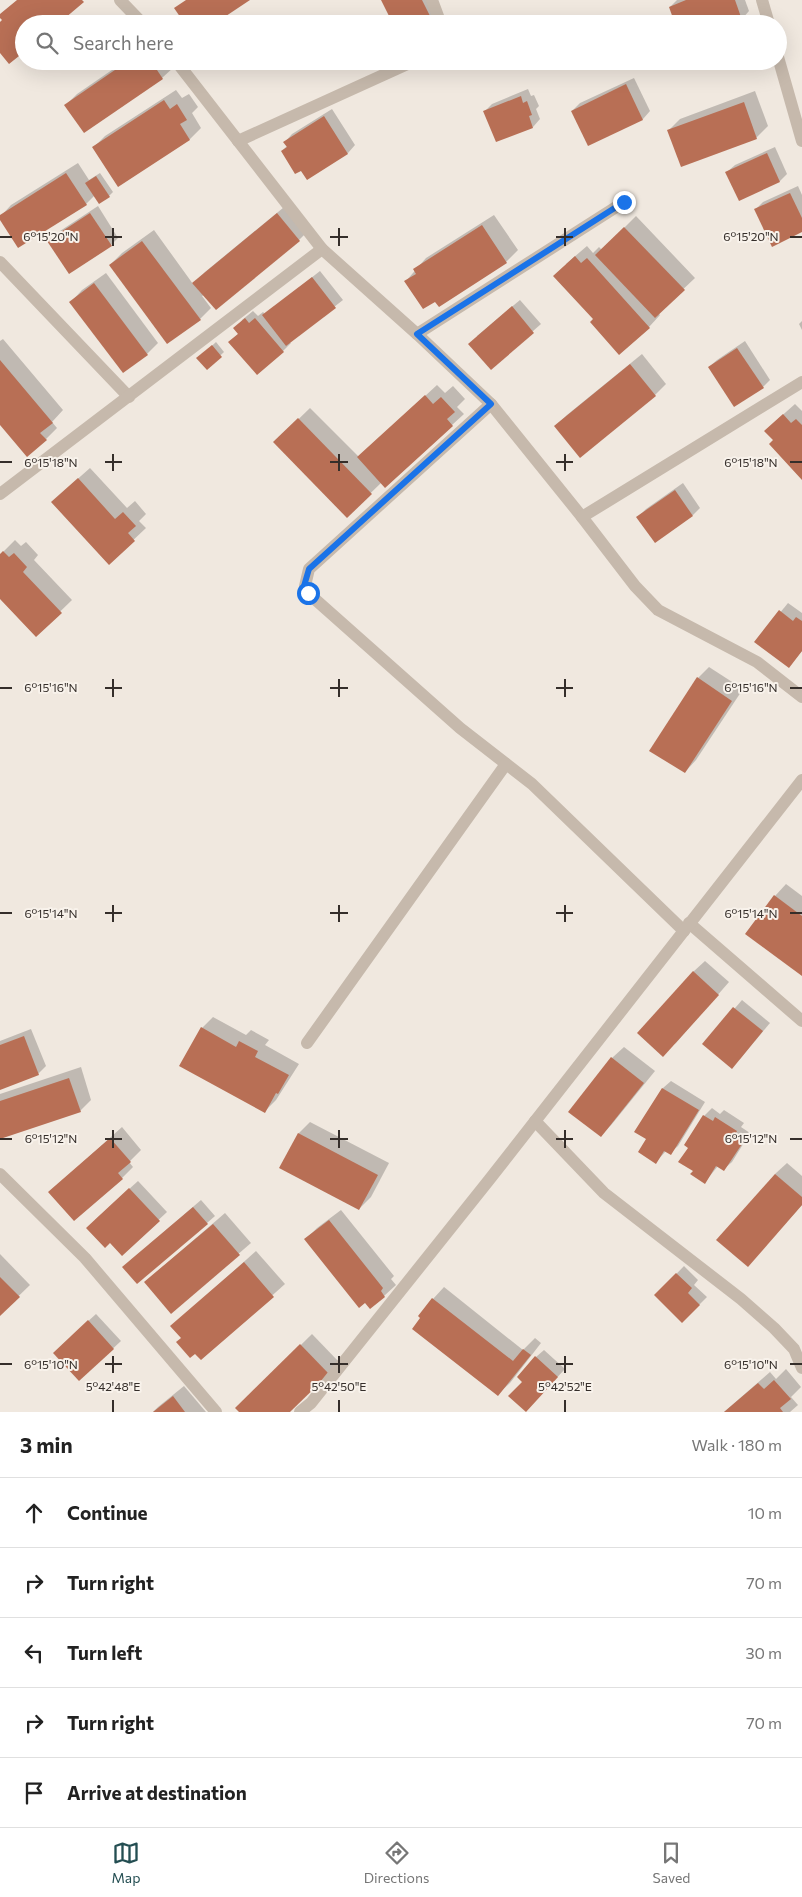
<!DOCTYPE html>
<meta charset="utf-8">
<style>
:root{--surface:#fff;--page:#f6f6f6;--text:#222;--muted:#767676;--line:#e0e0e0;--accent:#244e52}
body{margin:0;font-family:Commissioner,sans-serif;background:var(--page);color:var(--text)}
.stop{position:absolute;width:15px;height:15px;margin:-11px;border:4px solid #1a73e8;border-radius:50%;background:#fff}
.stop.end{background:#1a73e8;border-color:#fff;box-shadow:0 1px 5px #0008}
.list{margin:0;padding:0;list-style:none}
h2{display:flex;justify-content:space-between;align-items:center;height:65px;margin:0;padding:0 20px;font-size:21px}
h2 small{font-size:16px;font-weight:400;color:var(--muted)}
.list li{display:grid;grid-template-columns:32px 1fr auto;gap:15px;align-items:center;box-sizing:border-box;height:70px;padding:0 20px;border-top:1px solid var(--line)}
.list b{display:block;font-size:19px;white-space:nowrap}
.list em{font-size:16px;font-style:normal;color:var(--muted)}
.icon{flex:none;width:28px;height:28px;fill:none;stroke:currentColor;stroke-width:2;stroke-linecap:round;stroke-linejoin:round}
.map{position:relative;flex:none;width:802px;height:1412px;overflow:hidden}
.search{position:absolute;background:var(--surface);box-shadow:0 5px 20px #0002;left:15px;right:15px;top:15px;height:55px;display:flex;align-items:center;gap:12px;box-sizing:border-box;padding:0 18px;border-radius:28px;color:var(--muted);font-size:19px}
.sheet{height:415px;background:var(--surface)}
nav{display:flex;justify-content:space-around;align-items:center;box-sizing:border-box;height:70px;border-top:1px solid var(--line);background:var(--surface);font-size:14px;color:var(--muted)}
nav a{display:grid;justify-items:center;gap:2px}
nav .on{color:var(--accent)}
.map>svg:first-child{display:block}
.shadow{fill:#0003}
.building{fill:#b86f55}
.lines{fill:none;stroke-linecap:round;stroke-linejoin:round}
.street{stroke:#c6b9ac;stroke-width:12}
.route{stroke:#1a73e8;stroke-width:6}
.ticks{fill:none;stroke:#352e2a;stroke-width:2}
.ticks-label{font-size:12px;text-anchor:middle;fill:#352e2a;stroke:#f8f2eb;stroke-width:4;stroke-linejoin:round;paint-order:stroke}
</style>
<div class="map">
<svg width="802" height="1412" viewBox="0 0 802 1412">
<rect width="100%" height="100%" fill="#f0e8df"/>
<g class="shadow">
<path d="M382,0H433L445,24H394Z"/>
<path d="M677,0H745L749,11L742,19L729,24L670,7Z"/>
<path d="M125,61H170L174,67L162,78L66,105L77,94Z"/>
<path d="M634,78L650,111L643,119L588,144L572,111L580,103Z"/>
<path d="M528,89L531,96L534,95L539,106L536,109L540,119L533,127L485,111L492,104Z"/>
<path d="M176,90L182,98L189,94L198,107L192,113L201,128L190,139L119,185L94,147L105,136Z"/>
<path d="M755,91L768,126L756,138L669,130L680,119Z"/>
<path d="M332,109L355,145L348,153L308,178L282,151L287,146L285,142L292,134Z"/>
<path d="M775,147L787,174L780,181L727,172L735,165Z"/>
<path d="M78,163L89,180L100,173L113,192L109,196L95,195L86,204L0,217L11,205Z"/>
<path d="M798,186L802,195V231L755,210L763,202Z"/>
<path d="M289,203L310,229L299,240L202,296L211,308L200,319L110,265L122,253L154,230L193,284L205,272Z"/>
<path d="M98,206L118,238L111,245L49,241L57,233Z"/>
<path d="M494,215L518,250L506,262L439,306L435,300L406,281L426,258Z"/>
<path d="M636,216L695,278L658,313L660,315L649,327L619,353L595,319L566,264L587,246L593,253L599,247L602,250Z"/>
<path d="M320,271L343,300L289,342L291,343L283,351L257,373L229,342L239,333L242,320L253,311L258,316L263,312L265,314Z"/>
<path d="M106,273L158,343L147,354L71,302L82,290Z"/>
<path d="M520,300L541,324L491,368L477,336Z"/>
<path d="M802,321V330L799,324Z"/>
<path d="M3,339L63,410L52,422L57,428L46,439L0,423V341Z"/>
<path d="M745,341L770,380L763,387L709,367L717,360Z"/>
<path d="M216,342L224,352L207,368L202,355Z"/>
<path d="M642,354L666,384L655,395L555,426L567,415Z"/>
<path d="M437,385L445,393L453,386L465,399L457,407L464,414L452,425L382,482L347,516L275,442L310,408L359,457Z"/>
<path d="M795,404L802,411V478L774,440L777,420Z"/>
<path d="M90,468L127,508L135,501L146,514L139,521L146,528L109,563L64,491Z"/>
<path d="M683,483L700,508L693,515L638,517L646,509Z"/>
<path d="M15,540L21,546L26,542L38,555L34,560L72,600L36,635L0,597V555Z"/>
<path d="M788,603L802,613V651L789,666L756,642Z"/>
<path d="M709,667L743,689L696,760L685,772L698,678Z"/>
<path d="M786,884L802,896V975L746,933L775,896Z"/>
<path d="M705,961L729,982L675,1044L693,972Z"/>
<path d="M742,1000L770,1023L739,1060L704,1044Z"/>
<path d="M213,1017L246,1035L251,1030L269,1040L265,1045L299,1064L276,1100L264,1112L202,1028Z"/>
<path d="M31,1029L46,1066L38,1074L0,1089V1041Z"/>
<path d="M624,1047L655,1071L612,1124L601,1136L612,1058Z"/>
<path d="M81,1067L91,1100L80,1111L0,1138V1094Z"/>
<path d="M671,1081L705,1102L678,1146L670,1153L666,1151L656,1162L648,1139L636,1132L663,1088Z"/>
<path d="M712,1108L720,1114L724,1110L744,1123L741,1127L750,1133L732,1162L724,1169L718,1166L705,1182L694,1170L689,1147L685,1145L704,1116Z"/>
<path d="M310,1122L389,1163L371,1197L359,1209L281,1167L299,1133Z"/>
<path d="M122,1127L141,1150L129,1162L133,1167L122,1178L50,1192Z"/>
<path d="M787,1163L802,1176V1205L748,1265L775,1174Z"/>
<path d="M138,1181L167,1212L122,1254L95,1220Z"/>
<path d="M201,1200L215,1216L207,1223L123,1267Z"/>
<path d="M341,1210L394,1276L391,1279L396,1285L384,1296L366,1301L306,1239L317,1228Z"/>
<path d="M225,1213L251,1243L171,1312L145,1282Z"/>
<path d="M256,1251L285,1284L201,1359L172,1326Z"/>
<path d="M0,1254L30,1285L0,1314Z"/>
<path d="M684,1266L698,1280L694,1285L707,1297L682,1322L656,1295Z"/>
<path d="M444,1287L523,1350L535,1338L541,1343L510,1383L498,1394L422,1318L433,1299Z"/>
<path d="M96,1314L121,1341L79,1380L62,1345Z"/>
<path d="M312,1334L339,1362L288,1412H241L237,1408Z"/>
<path d="M544,1350L565,1369L533,1403L536,1357Z"/>
<path d="M786,1369L801,1387L791,1397L798,1405L790,1412H724L770,1372L776,1379Z"/>
<path d="M184,1386L206,1412H153L158,1407Z"/>
</g>
<g class="building">
<path d="M17,0H82L84,2L58,24H24V52L9,64L0,53V22L2,20L0,18V14Z"/>
<path d="M186,0H250L214,24H185L174,8Z"/>
<path d="M381,0H422L434,24H393Z"/>
<path d="M686,0H735L742,20L732,24H675L669,7Z"/>
<path d="M128,61H151L163,79L84,133L64,105Z"/>
<path d="M626,84L643,120L588,146L571,111Z"/>
<path d="M521,96L523,103L527,101L532,115L529,116L533,128L496,142L483,111Z"/>
<path d="M164,100L170,109L177,104L187,120L180,124L190,140L118,187L92,147Z"/>
<path d="M744,102L757,139L681,167L667,130Z"/>
<path d="M324,116L348,154L307,180L301,171L295,174L281,151L287,147L283,142Z"/>
<path d="M767,153L780,182L739,201L725,172Z"/>
<path d="M66,173L87,205L18,248L0,220V215Z"/>
<path d="M96,176L110,197L99,204L85,183Z"/>
<path d="M790,193L802,218V232L772,247L754,209Z"/>
<path d="M90,213L112,246L69,274L47,241Z"/>
<path d="M277,213L300,241L216,310L192,283Z"/>
<path d="M482,225L507,263L439,307L435,302L423,309L404,281L416,274L413,269Z"/>
<path d="M624,227L685,290L655,318L595,255Z"/>
<path d="M142,241L201,320L167,344L109,265Z"/>
<path d="M575,256L581,263L587,258L650,328L619,355L590,322L593,319L553,276Z"/>
<path d="M312,277L336,308L286,346L262,315Z"/>
<path d="M94,283L148,355L123,373L69,302Z"/>
<path d="M512,306L534,333L491,370L468,344Z"/>
<path d="M245,318L249,323L255,318L284,352L257,375L228,342L238,334L233,328Z"/>
<path d="M212,345L222,357L207,370L196,358Z"/>
<path d="M737,348L764,388L734,407L708,367Z"/>
<path d="M0,360L53,423L40,433L47,440L27,457L0,425Z"/>
<path d="M630,364L656,396L580,458L554,426Z"/>
<path d="M425,395L433,404L441,397L455,412L447,419L453,426L385,488L357,457Z"/>
<path d="M783,414L791,423L796,419L802,425V480L769,444L773,440L764,431Z"/>
<path d="M298,418L372,494L347,518L273,442Z"/>
<path d="M78,478L115,519L123,512L136,526L128,533L135,541L109,565L51,502Z"/>
<path d="M675,490L693,516L655,543L636,517Z"/>
<path d="M3,551L9,557L14,553L27,567L23,572L62,613L36,637L0,599V554Z"/>
<path d="M779,610L793,621L796,617L802,621V651L789,668L754,642Z"/>
<path d="M697,677L732,701L685,773L649,751Z"/>
<path d="M774,895L802,916V976L745,934Z"/>
<path d="M693,971L719,995L663,1057L637,1033Z"/>
<path d="M733,1007L763,1031L732,1069L702,1044Z"/>
<path d="M201,1027L236,1047L239,1041L258,1051L255,1057L289,1075L278,1094L276,1093L265,1113L179,1066Z"/>
<path d="M24,1036L39,1075L0,1090V1045Z"/>
<path d="M611,1057L644,1083L601,1137L568,1112Z"/>
<path d="M69,1078L81,1112L0,1139V1101Z"/>
<path d="M662,1088L699,1110L671,1155L664,1151L656,1164L638,1152L646,1139L634,1132Z"/>
<path d="M703,1115L713,1121L715,1117L737,1131L735,1135L744,1141L724,1171L716,1166L705,1184L690,1174L693,1171L678,1162L688,1148L684,1145Z"/>
<path d="M298,1133L378,1175L359,1210L279,1168Z"/>
<path d="M110,1138L131,1162L118,1173L123,1179L74,1221L48,1192Z"/>
<path d="M775,1174L802,1197V1205L748,1267L716,1240Z"/>
<path d="M129,1188L160,1221L122,1256L110,1243L105,1248L86,1228Z"/>
<path d="M193,1207L208,1224L137,1284L122,1267Z"/>
<path d="M329,1220L383,1288L381,1291L385,1297L370,1309L365,1303L359,1308L304,1239Z"/>
<path d="M213,1224L240,1255L171,1314L144,1282Z"/>
<path d="M244,1262L274,1297L201,1360L195,1354L190,1358L176,1342L181,1338L170,1326Z"/>
<path d="M676,1273L692,1288L688,1293L700,1305L682,1323L654,1295Z"/>
<path d="M0,1277L20,1297L0,1316Z"/>
<path d="M432,1298L513,1361L523,1349L531,1355L498,1396L412,1329L420,1318L418,1316Z"/>
<path d="M88,1320L114,1349L79,1381L53,1353Z"/>
<path d="M300,1344L329,1374L290,1412H239L235,1408Z"/>
<path d="M535,1356L558,1377L526,1412L508,1396L522,1382L517,1377Z"/>
<path d="M774,1380L791,1399L780,1408L783,1412H724L758,1383L764,1389Z"/>
<path d="M173,1396L185,1412H153Z"/>
</g>
<g class="lines">
<g class="street">
<path d="M120,0L143,24"/>
<path d="M432,0L441,24"/>
<path d="M762,0L769,24"/>
<path d="M778,57L802,141"/>
<path d="M176,61L322,249L417,334L491,404L582,517L635,586L658,610L757,662L802,697"/>
<path d="M238,141L414,61"/>
<path d="M0,262L129,397"/>
<path d="M417,334L624,202"/>
<path d="M491,404L309,569L305,586L308,593L460,728L532,784L684,931"/>
<path d="M0,494L322,249"/>
<path d="M582,517L802,382"/>
<path d="M689,923L802,1021"/>
<path d="M307,1043L506,764"/>
<path d="M535,1121L604,1193L741,1299L774,1328L794,1349L802,1368"/>
<path d="M0,1174L85,1258L216,1412"/>
<path d="M300,1412L311,1403L489,1180L802,780"/>
</g>
</g>
<g class="lines">
<path class="route" d="M308,593L304,586L309,569L491,404L417,334L624,202"/>
</g>
<path class="ticks" d="M113,228V246M339,228V246M565,228V246M0,237H12M105,237H122M330,237H348M556,237H573M790,237H802M113,454V471M339,454V471M565,454V471M0,462H12M105,462H122M330,462H348M556,462H573M790,462H802M113,679V697M339,679V697M565,679V697M0,688H12M105,688H122M330,688H348M556,688H573M790,688H802M113,905V922M339,905V922M565,905V922M0,913H12M105,913H122M330,913H348M556,913H573M790,913H802M113,1130V1148M339,1130V1148M565,1130V1148M0,1139H12M105,1139H122M330,1139H348M556,1139H573M790,1139H802M113,1356V1373M339,1356V1373M565,1356V1373M0,1364H12M105,1364H122M330,1364H348M556,1364H573M790,1364H802M113,1400V1412M339,1400V1412M565,1400V1412"/>
<g class="ticks-label">
<text x="51" y="241">6°15'20"N</text>
<text x="751" y="241">6°15'20"N</text>
<text x="51" y="467">6°15'18"N</text>
<text x="751" y="467">6°15'18"N</text>
<text x="51" y="692">6°15'16"N</text>
<text x="751" y="692">6°15'16"N</text>
<text x="51" y="918">6°15'14"N</text>
<text x="751" y="918">6°15'14"N</text>
<text x="51" y="1143">6°15'12"N</text>
<text x="751" y="1143">6°15'12"N</text>
<text x="51" y="1369">6°15'10"N</text>
<text x="751" y="1369">6°15'10"N</text>
<text x="113" y="1391">5°42'48"E</text>
<text x="339" y="1391">5°42'50"E</text>
<text x="565" y="1391">5°42'52"E</text>
</g>
</svg>
<div class="stop" style="left:308px;top:593px"></div>
<div class="stop end" style="left:624px;top:202px"></div>
<div class="search"><svg class="icon" aria-label="search" viewBox="0 0 24 24"><circle cx="10" cy="10" r="6"/><path d="M15 15l6 6"/></svg>Search here</div>
</div>
<section class="sheet">
<h2>3 min<small>Walk · 180 m</small></h2>
<ul class="list">
<li><svg class="icon" aria-label="ahead" viewBox="0 0 24 24"><path d="M12 20V5M6 11l6-6 6 6"/></svg><div><b>Continue</b></div><em>10 m</em></li>
<li><svg class="icon" aria-label="right" viewBox="0 0 24 24"><path d="M7 20v-9h11M14 6l5 5-5 5"/></svg><div><b>Turn right</b></div><em>70 m</em></li>
<li><svg class="icon" aria-label="left" viewBox="0 0 24 24"><path d="M17 20v-9H6M10 6l-5 5 5 5"/></svg><div><b>Turn left</b></div><em>30 m</em></li>
<li><svg class="icon" aria-label="right" viewBox="0 0 24 24"><path d="M7 20v-9h11M14 6l5 5-5 5"/></svg><div><b>Turn right</b></div><em>70 m</em></li>
<li><svg class="icon" aria-label="arrive" viewBox="0 0 24 24"><path d="M6 21V4h12l-3 4 3 4H6"/></svg><div><b>Arrive at destination</b></div></li>
</ul>
</section>
<nav>
<a class="on"><svg class="icon" aria-label="map" viewBox="0 0 24 24"><path d="M3 6l6-2 6 2 6-2v14l-6 2-6-2-6 2zM9 4v14M15 6v14"/></svg>Map</a>
<a><svg class="icon" aria-label="directions" viewBox="0 0 24 24"><path d="M12 3l9 9-9 9-9-9zM9 14v-3h6M13 9l2 2-2 2"/></svg>Directions</a>
<a><svg class="icon" aria-label="saved" viewBox="0 0 24 24"><path d="M7 4h10v16l-5-4-5 4z"/></svg>Saved</a>
</nav>
